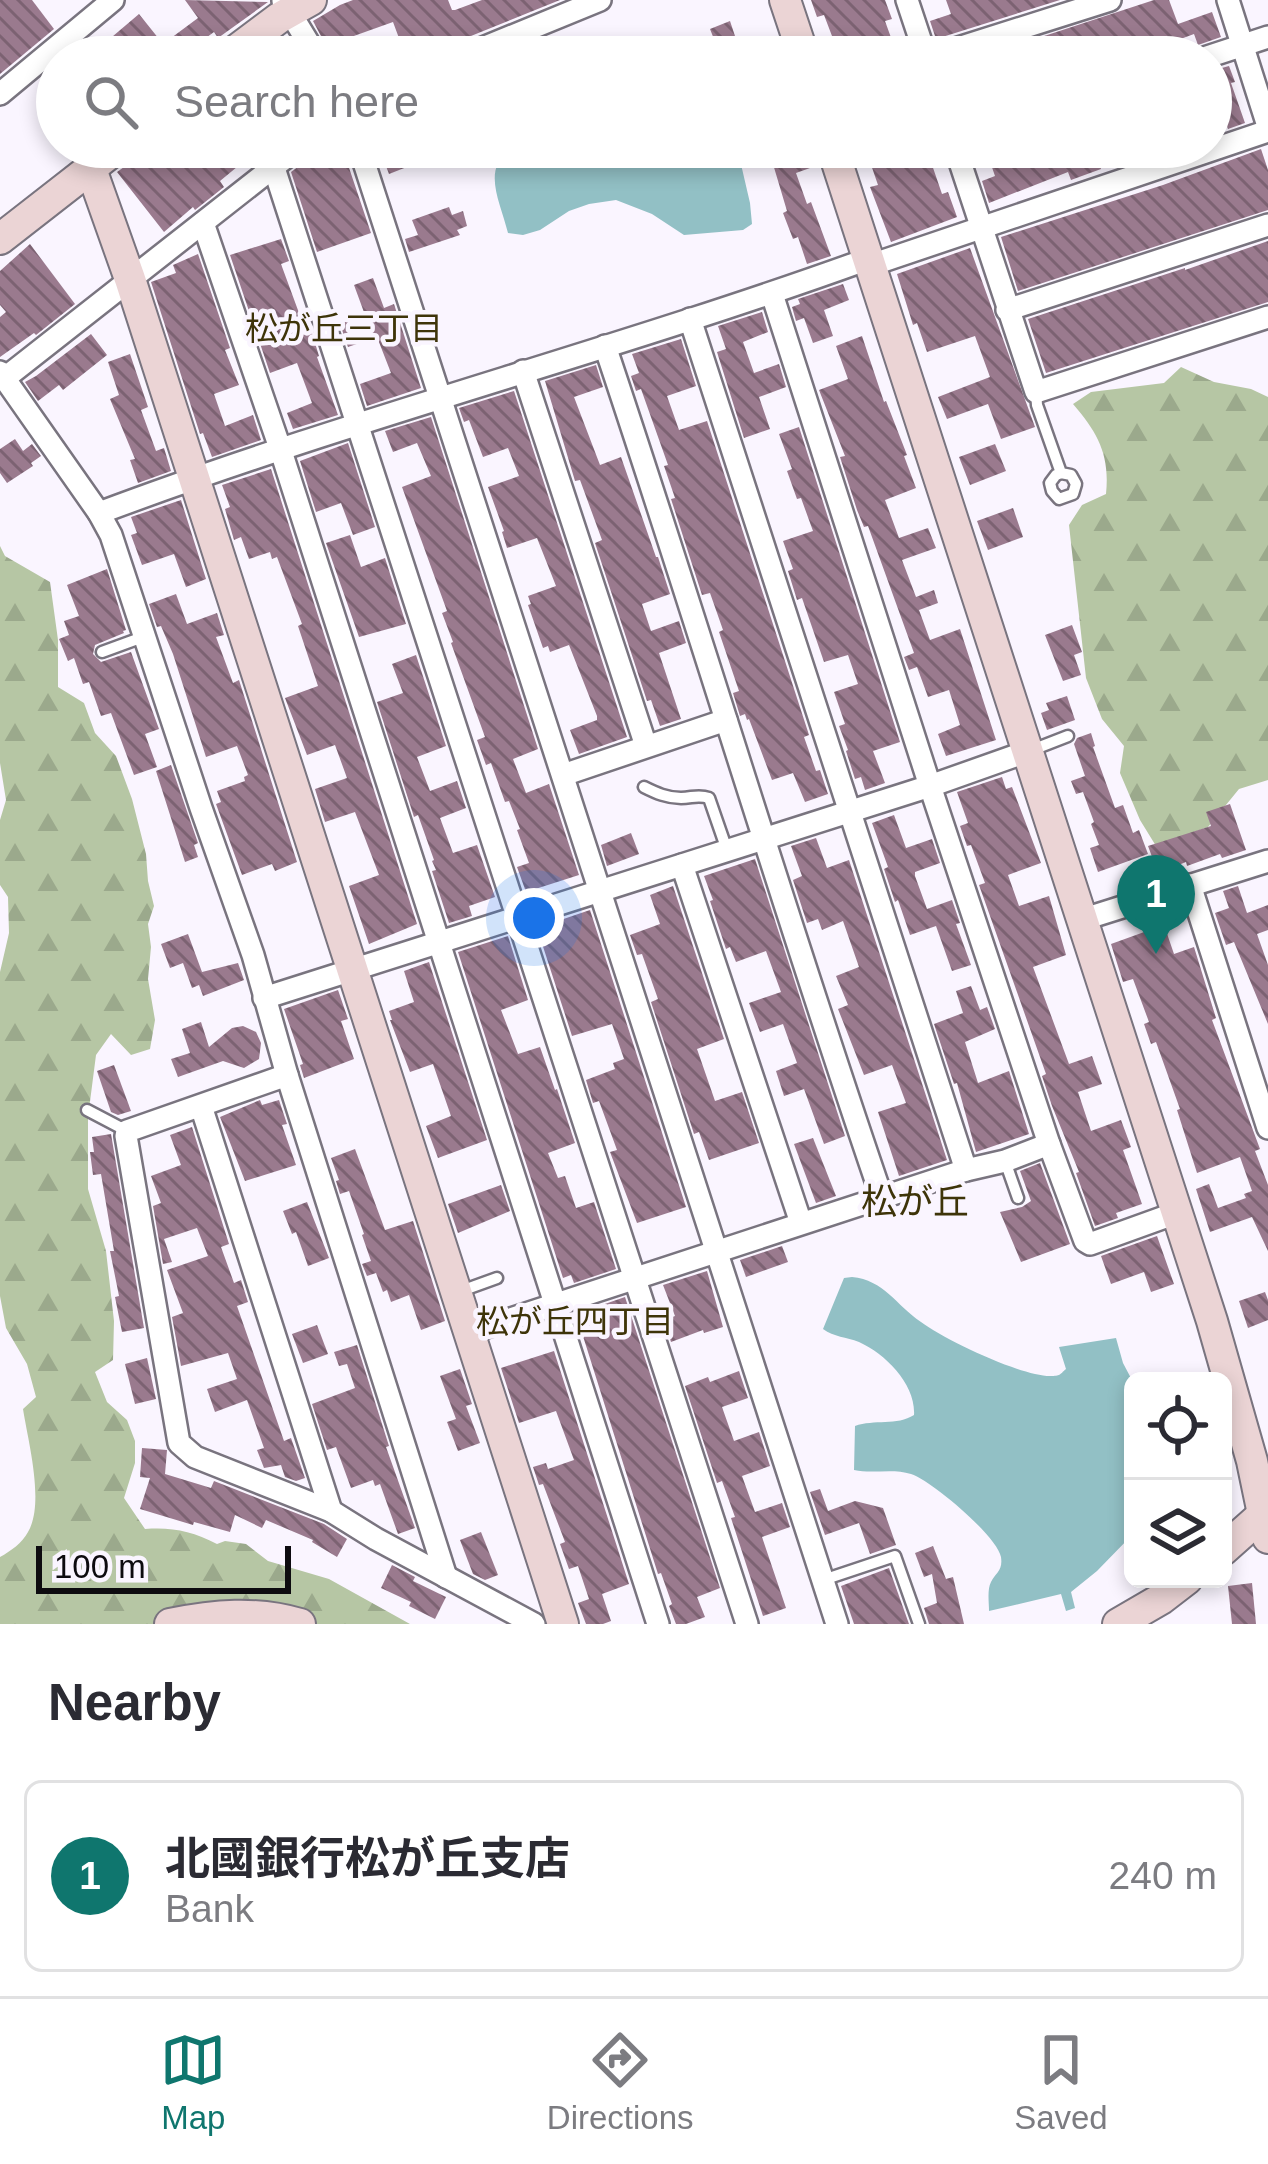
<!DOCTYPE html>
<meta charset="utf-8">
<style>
:root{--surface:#fff;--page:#f2f2f3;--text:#2b2b33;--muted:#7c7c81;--line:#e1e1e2;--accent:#0f766e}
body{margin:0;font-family:Helvetica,"Noto Sans JP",sans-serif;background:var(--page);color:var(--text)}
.controls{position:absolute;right:36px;bottom:36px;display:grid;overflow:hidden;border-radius:18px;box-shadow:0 6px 18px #0003}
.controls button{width:108px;height:108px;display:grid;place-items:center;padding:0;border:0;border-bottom:3px solid var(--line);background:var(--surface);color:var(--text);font:60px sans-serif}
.scale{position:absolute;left:36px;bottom:30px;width:255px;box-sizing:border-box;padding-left:12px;border:6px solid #0d0b0f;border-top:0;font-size:33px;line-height:42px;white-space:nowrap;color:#0d0b0f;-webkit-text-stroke:9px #faf5ff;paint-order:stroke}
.you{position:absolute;left:534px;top:918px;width:42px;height:42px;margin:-30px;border:9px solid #fff;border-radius:50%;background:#1a73e8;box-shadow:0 0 0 18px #1a73e833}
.badge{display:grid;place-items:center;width:78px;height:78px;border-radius:50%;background:var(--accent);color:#fff;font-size:39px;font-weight:700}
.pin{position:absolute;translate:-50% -99px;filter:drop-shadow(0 3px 6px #0008)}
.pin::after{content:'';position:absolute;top:63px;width:42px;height:36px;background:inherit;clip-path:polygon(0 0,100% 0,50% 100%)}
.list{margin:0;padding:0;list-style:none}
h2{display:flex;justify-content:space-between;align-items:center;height:156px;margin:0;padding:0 48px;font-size:51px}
h2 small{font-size:39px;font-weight:400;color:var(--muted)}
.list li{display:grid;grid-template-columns:78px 1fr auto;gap:36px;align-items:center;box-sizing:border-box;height:192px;margin:0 24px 24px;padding:0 24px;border:3px solid var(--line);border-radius:18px}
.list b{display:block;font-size:45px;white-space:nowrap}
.list p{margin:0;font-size:39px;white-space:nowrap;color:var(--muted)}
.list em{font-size:39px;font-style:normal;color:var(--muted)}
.icon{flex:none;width:66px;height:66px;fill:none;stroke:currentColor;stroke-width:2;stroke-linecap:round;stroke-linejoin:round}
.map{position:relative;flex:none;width:1268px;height:1624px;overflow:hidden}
.search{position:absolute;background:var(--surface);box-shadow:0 6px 18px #0003;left:36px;right:36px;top:36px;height:132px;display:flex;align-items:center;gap:30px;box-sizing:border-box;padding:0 42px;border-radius:66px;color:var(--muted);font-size:45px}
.sheet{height:372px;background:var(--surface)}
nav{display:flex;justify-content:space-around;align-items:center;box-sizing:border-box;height:168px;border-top:3px solid var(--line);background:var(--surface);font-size:33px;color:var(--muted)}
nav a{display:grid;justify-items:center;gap:6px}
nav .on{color:var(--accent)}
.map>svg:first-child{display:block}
.forest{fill:url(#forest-firs)}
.water{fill:#92c0c5}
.building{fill:url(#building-back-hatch)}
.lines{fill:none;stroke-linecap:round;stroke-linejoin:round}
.lane-casing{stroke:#79747f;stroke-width:15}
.street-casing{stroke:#79747f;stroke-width:26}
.secondary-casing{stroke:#79747f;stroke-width:34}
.lane{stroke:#fff;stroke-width:10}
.street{stroke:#fff;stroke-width:21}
.secondary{stroke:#ebd4d5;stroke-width:30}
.labels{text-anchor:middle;stroke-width:9;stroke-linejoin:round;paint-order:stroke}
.neighbourhood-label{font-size:33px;fill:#3e3409;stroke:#faf5ff}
.quarter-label{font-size:36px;fill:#3e3409;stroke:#faf5ff}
</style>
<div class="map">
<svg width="1268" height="1624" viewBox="0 0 1268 1624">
<defs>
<pattern id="forest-firs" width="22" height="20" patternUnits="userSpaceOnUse" patternTransform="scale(3)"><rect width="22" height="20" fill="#b6c6a4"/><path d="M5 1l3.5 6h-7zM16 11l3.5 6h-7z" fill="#9ba98c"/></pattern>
<pattern id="building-back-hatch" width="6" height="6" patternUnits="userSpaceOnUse" patternTransform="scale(3)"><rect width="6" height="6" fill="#9a7a8e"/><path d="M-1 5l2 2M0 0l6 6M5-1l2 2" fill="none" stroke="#7c6272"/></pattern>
</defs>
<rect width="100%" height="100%" fill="#faf5ff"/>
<g class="forest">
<path d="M1181,367L1214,382L1251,389L1268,397V780L1239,789L1208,827L1156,846L1140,820L1120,773L1124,746L1102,719L1086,678L1069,525L1082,505L1106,494C1110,455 1098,433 1073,404L1091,392L1164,383Z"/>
<path d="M0,546L5,556L50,582L58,640V687L84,703L95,733L116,756L132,799L146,854L148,881L154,906L148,924L151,947L148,979L155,1020L150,1049L131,1055L111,1034L96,1055L88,1117V1189L106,1251L114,1321L113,1360L95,1372L107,1402L127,1420L135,1441V1463L124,1498L145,1529C172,1527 192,1531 217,1544L225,1541L246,1544L268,1561L329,1579L410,1624H0V1557C11,1551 22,1543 28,1532C45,1503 28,1441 23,1409L36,1397L27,1364L6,1328L0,1296V972L9,933L8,897L0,885V820L6,800L0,763Z"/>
</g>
<g class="water">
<path d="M518,147H737L750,203L752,224L743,230L684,235L652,214L616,200L589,204L569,211L540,230L523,235L508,233C500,200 478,163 518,147Z"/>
<path d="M852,1277C884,1280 896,1305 921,1322C945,1340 1021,1376 1050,1376C1061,1376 1059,1375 1066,1369L1059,1347L1116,1338L1123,1363L1133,1382V1534L1097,1571L1071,1592L1075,1608L1066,1611L1061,1594L989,1611C989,1603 987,1589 991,1582C996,1572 1003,1571 1001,1557C997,1536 932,1481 911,1474C893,1468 873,1474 854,1470L855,1426C874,1419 897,1426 914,1415C916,1385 886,1354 859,1342C846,1337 834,1337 823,1329L844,1278Z"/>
</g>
<g class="building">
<path d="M0,0H32L54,29L0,74Z"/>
<path d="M185,0L268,2L218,38L214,32L180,57H146L150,53L144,45L129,57H106L99,48L139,14L163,44L198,18Z"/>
<path d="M353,0H448L452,10H455L482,0H560L466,38L450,47L447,52L434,57H406L393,22L351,37L362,57H332L313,21L340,5Z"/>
<path d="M811,0H885L892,19L885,21L898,57H840L824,15L817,17Z"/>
<path d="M946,0H1060L936,39L930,21L951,14Z"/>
<path d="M1154,0H1169L1178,24L1212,12L1221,37L1198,45L1194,34L1167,44L1172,57H1011L1008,48Z"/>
<path d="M730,21L740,51L770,40L777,57H721L710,29Z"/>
<path d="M1229,66L1235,82L1231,83L1245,123L1228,129L1214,90L1211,91V71Z"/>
<path d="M138,147H261L220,181L224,187L195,210L193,207L164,232L117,172L131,162Z"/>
<path d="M316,147H342L371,233L317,252L291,172L307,160L319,155Z"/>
<path d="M379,147H455V148L389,174Z"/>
<path d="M790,147L794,152L803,149L810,168L796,173L807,204L811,202L831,256L807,264L798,237L793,239L783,213L787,211L770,154Z"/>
<path d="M884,147H940L942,155L930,159L942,194L948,192L957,217L891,242L870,187L878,185L867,153Z"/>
<path d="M985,147H1145V149L1100,165L1101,169L1071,180L1068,172L989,203L982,181L995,176Z"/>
<path d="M1261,149L1268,170V210L1018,291L1001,237L1163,185Z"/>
<path d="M449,207L452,215L463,211L467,226L457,230L460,235L409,252L405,239L418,235L412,220Z"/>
<path d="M281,239L289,261L281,264L306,332L311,330L319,356L317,357L338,415L293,429L287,413L312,403L297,363L270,373L230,255Z"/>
<path d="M1268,241V302L1046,373L1028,319L1185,268V270Z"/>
<path d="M30,244L75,304L36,335L34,333L0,357V317L6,312L0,305V271Z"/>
<path d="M970,248L1035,427L1001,439L988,404L947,419L938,397L990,377L975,336L927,352L917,323L913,325L897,274Z"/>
<path d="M198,254L230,348L225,350L239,385L214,394L225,426L253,415L261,440L212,457L203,433L200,434L151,282L176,273L173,265Z"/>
<path d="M373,278L384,308L394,304L421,388L367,406L360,384L391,373L377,337L348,347L340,324L365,315L354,285Z"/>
<path d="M843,284L849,300L824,310L833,336L813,343L804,318L796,321L792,307L800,304L798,299Z"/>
<path d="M762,312L768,332L743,342L754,373L779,364L786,387L759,397L770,429L744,438L717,352L726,349L718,326Z"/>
<path d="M91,334L107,355L63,390L59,385L38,401L25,382L36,376Z"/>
<path d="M862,336L884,402L886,401L907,455L904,456L916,488L885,500L899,538L928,528L936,548L902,560L916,597L934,590L938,603L919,610L930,640L960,629L996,740L946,756L938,734L960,725L949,690L928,697L917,667L909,670L904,657L914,653L868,526L864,527L857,510L840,457L845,456L819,390L848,379L836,346Z"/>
<path d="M681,339L696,386L667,396L679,430L707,421L809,735L804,737L816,771L820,770L828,794L805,802L793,773L772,780L749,719L747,720L745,714L740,716L733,693L739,691L719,632L723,630L710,593L702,595L671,499L675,498L664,466L668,465L641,389L636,391L631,376L639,373L632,354Z"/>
<path d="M130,354L148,407L141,410L156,451L164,448L171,471L138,483L130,460L135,459L110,399L119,395L108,362Z"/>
<path d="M596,365L603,387L574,397L600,465L621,457L656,557H658L670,594L642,604L651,631L679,621L686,643L659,653L681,719L660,726L651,700L647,701L595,543L602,540L580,480L575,481L545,381Z"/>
<path d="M514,391L627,737L579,754L570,730L597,720V716L569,645L550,652L548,646L543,648L528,605L531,604L528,596L556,586L537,538L507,548L502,532L504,531L488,487L519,476L508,448L483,457L469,420L464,422L459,408Z"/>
<path d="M431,417L538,749L513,759L526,793L549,784L579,875L526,892L517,867L529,863L517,830L520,829L509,801L505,802L491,763L486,765L477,740L485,737L451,643L453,642L442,613L447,611L402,487L431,476L417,443L393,452L385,431Z"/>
<path d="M799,427L900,742L873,751L885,783L865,790L861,777L855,779L846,751L848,750L839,726L845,724L834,692L858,684L848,655L824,662L802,598L797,600L788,571L793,569L783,541L813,531L801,498L797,499L787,471L792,469L779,434Z"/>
<path d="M15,439L23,451L32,444L41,456L31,463L33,466L7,483L0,473V449Z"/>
<path d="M348,443L375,527L353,535L341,503L316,512L300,461Z"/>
<path d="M995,444L1006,471L970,485L959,457Z"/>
<path d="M271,469L417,924L369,944L349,886L379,875L355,812L325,822L315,789L347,778L335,745L307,755L285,698L318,686L298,626L302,624L277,557L272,559L270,552L249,559L241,537L234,540L225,509L230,507L222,485Z"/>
<path d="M181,500L206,579L186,587L174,554L142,565L131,535L137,533L131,517Z"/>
<path d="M1013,508L1023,537L988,550L977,521Z"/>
<path d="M350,535L361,567L385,558L406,624L359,637L326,543Z"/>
<path d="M107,569L126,630L123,631L124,633L95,645L93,654L101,662L131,652L159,729L145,734L157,767L134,775L111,713L101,716L89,682L83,684L74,658L68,661L59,639L69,635L64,621L79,616L67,585Z"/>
<path d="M176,594L187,624L217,613L224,635L216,637L233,683L239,680L297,862L275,871L272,864L242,875L216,804L221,802L217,791L245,781L244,777L248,775L237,746L206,757L173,654L161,626L157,627L149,604Z"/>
<path d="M1072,625L1082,652L1074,655L1081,675L1063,681L1045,635Z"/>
<path d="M416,655L446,746L417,757L430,791L457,781L466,808L440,818L453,853L477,845L495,897L469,906L472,916L449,923L432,871L436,870L432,861L434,860L418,815L414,817L377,702L403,693L392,664Z"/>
<path d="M1067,696L1075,720L1047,730L1041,713L1049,710L1046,703Z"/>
<path d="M1091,733L1095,746L1093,747L1115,808L1123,805L1133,833L1139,830L1148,854L1098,872L1090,848L1099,845L1091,824L1094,822L1083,792L1076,794L1071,781L1085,776L1074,744L1077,738Z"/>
<path d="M171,765L198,843L194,845L198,857L185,862L156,771Z"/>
<path d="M1002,777L1006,789L1012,787L1041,863L1008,875L1019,906L1049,896L1066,955L1033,967L1069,1064L1092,1056L1102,1084L1078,1092L1091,1131L1121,1120L1131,1147L1123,1150L1142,1204L1116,1213L1118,1218L1095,1226L1076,1173L1079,1172L1052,1106L1042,1076L1046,1074L979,885L985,883L971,845L967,846L960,826L968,823L957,792Z"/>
<path d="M1230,804L1246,850L1222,858L1220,854L1187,866L1186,862L1158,873L1148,846L1211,826L1206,812Z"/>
<path d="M894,815L906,848L932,839L940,863L915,872V876L927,909L952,900L960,923L956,924L971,965L952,971L936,926L910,935L898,900L895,902L884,869L888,867L872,823Z"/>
<path d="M631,833L639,854L607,866L601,845Z"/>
<path d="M816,838L827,868L849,860L947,1160L899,1176L878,1112L906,1103L892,1065L864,1075L838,1009L848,1005L836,976L859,967L843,921L822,930L818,919L807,923L793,880L802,876L791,846Z"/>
<path d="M755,859L845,1136L824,1144L804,1089L784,1096L776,1071L797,1063L783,1024L760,1032L749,1003L781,992L766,951L736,962L730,947L726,949L710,901L713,900L704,876Z"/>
<path d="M673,886L724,1039L697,1049L715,1101L742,1092L759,1143L709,1160L699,1132L694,1134L651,1002L658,999L642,954L637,955L630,935L660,924L650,895Z"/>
<path d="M1238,886L1247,913L1268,905V930L1257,934L1268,965V1024L1234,942L1226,945L1215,913L1229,908L1223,891Z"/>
<path d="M590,910L686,1207L637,1223L610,1152L617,1150L599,1101L593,1103L586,1080L615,1069L613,1063L624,1059L612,1024L572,1036L537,928Z"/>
<path d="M1163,922L1174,954L1194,947L1216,1018L1212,1020L1260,1149L1255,1151L1268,1185V1251L1252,1217L1210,1232L1196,1189L1209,1184L1218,1208L1246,1198L1244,1194L1252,1191L1240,1157L1197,1173L1177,1110L1180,1109L1156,1042L1151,1044L1144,1024L1149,1022L1133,979L1123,982L1111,944L1147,931L1146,928Z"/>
<path d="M188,934L202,972L238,963L244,980L203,996L199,985L192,988L183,963L170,968L161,944Z"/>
<path d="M508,936L528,1000L501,1010L518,1054L540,1047L555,1090L557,1089L575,1143L548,1153L558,1178L565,1176L576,1208L594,1202L616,1269L574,1283L571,1275L563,1278L458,952Z"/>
<path d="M429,962L487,1140L438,1158L426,1126L451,1116L433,1064L410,1072L390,1020H392L389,1011L414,1002L404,971Z"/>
<path d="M971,986L980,1010L987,1007L995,1029L965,1042L978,1083L1009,1071L1029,1134L976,1152L957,1083L954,1084L934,1024L963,1013L956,991Z"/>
<path d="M338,990L348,1019L341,1021L354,1059L304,1078L300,1065L303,1064L284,1009Z"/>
<path d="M201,1022L209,1047L232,1028L243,1026L256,1032L261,1043L259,1059L244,1068L223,1061L178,1077L171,1059L190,1053L182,1029Z"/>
<path d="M114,1065L131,1111L118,1115L111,1112L97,1071Z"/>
<path d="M260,1100L262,1105L279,1100L287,1124L282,1125L296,1165L245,1181L220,1117Z"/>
<path d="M192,1127L229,1244L221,1247L234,1283L241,1280L248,1302L237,1306L284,1441L291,1438L305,1478L296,1481L285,1477L281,1465L264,1468L257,1450L264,1448L247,1400L215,1412L207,1389L237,1379L228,1353L181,1366L172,1317L183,1313L167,1270L208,1256L197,1228L164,1239L172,1262L163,1264L153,1206L161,1203L151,1176L181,1165L170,1135Z"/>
<path d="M111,1134L144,1328L122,1332L115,1297L119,1296L110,1251H114L101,1174L93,1175L90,1152H94L92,1137Z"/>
<path d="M813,1138L836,1196L816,1203L794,1144Z"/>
<path d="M355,1149L385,1230L413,1221L445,1321L421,1330L409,1295L391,1302L387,1290L383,1292L376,1273L367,1276L362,1264L371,1261L362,1235L364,1234L349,1191L340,1194L336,1181L339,1180L331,1158Z"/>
<path d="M1040,1163L1070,1244L1021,1262L1000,1212L1022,1207L1031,1201L1020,1171Z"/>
<path d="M501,1185L510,1211L458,1233L448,1204Z"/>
<path d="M307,1202L329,1258L308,1266L296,1232L292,1234L283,1211Z"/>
<path d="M1157,1236L1174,1284L1151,1292L1144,1272L1111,1284L1101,1256Z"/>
<path d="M782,1246L788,1262L746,1277L740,1260Z"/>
<path d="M707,1271L723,1327L704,1333L703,1330L671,1342L664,1320L675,1316L663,1285Z"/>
<path d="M1265,1292L1268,1300V1320L1248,1328L1239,1301Z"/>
<path d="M625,1297L720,1588L697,1597L705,1617L686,1624H676L669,1606L672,1604L661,1573L658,1574L576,1314Z"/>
<path d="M317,1325L328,1354L303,1363L292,1334Z"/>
<path d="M357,1345L389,1446L386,1447L415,1528L398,1534L380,1484L375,1486L373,1480L351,1488L336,1447L327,1450L312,1404L355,1388L347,1364L339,1366L334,1352Z"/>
<path d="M554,1351L629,1584L602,1594L611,1621L603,1624H586L578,1603L589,1599L578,1566L569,1569L560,1544L565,1542L543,1484L539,1485L533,1467L546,1463L548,1469L574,1460L556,1411L519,1423L501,1368Z"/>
<path d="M147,1358L156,1399L135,1404L125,1364Z"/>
<path d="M460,1369L472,1404L466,1406L480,1443L458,1451L447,1422L456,1419L440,1376Z"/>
<path d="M739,1371L748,1398L722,1407L734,1441L759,1432L770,1466L742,1476L755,1512L782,1503L790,1527L762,1537L786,1608L763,1616L731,1518L735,1517L722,1481L717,1483L685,1386L708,1377L710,1382Z"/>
<path d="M142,1448L167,1450L165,1474L211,1488L214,1481L324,1524L347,1539L337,1557L312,1542L313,1540L266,1520L262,1528L235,1515L230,1532L194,1522L193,1525L140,1509L150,1478L140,1477Z"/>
<path d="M820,1489L828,1511L855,1501L883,1508L896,1545L870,1554L859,1523L825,1535L810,1492Z"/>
<path d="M481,1532L498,1575L485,1580L473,1574L460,1540Z"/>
<path d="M933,1546L946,1579L953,1577L964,1624H929L924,1608L937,1603L932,1574L924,1577L915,1553Z"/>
<path d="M392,1565L415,1577L413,1581L446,1597L435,1619L409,1606L411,1602L381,1588Z"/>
<path d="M889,1568L909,1624H854L841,1586Z"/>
<path d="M1252,1583L1256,1624H1232L1228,1586Z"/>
</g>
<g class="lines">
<g class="lane-casing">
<g id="lane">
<path d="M1036,392L1037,405L1061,473L1071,475L1076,484L1073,494L1059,499L1052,491L1050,483L1056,475L1061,473"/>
<path d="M102,652L143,637"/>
<path d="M1032,750L1068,736"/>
<path d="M644,787C656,793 667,798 681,798C692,798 698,794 709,798L727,850"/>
<path d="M87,1110L127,1131"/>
<path d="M1005,1161L1018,1198"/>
<path d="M461,1291L497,1278"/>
<path d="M823,1580L895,1556L919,1624"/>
</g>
</g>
<g class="street-casing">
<g id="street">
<path d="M907,0L926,57"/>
<path d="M1228,0L1268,126"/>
<path d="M283,1L317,57"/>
<path d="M461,57L600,0"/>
<path d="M930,57L1110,0"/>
<path d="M1207,57L1268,37"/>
<path d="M0,94L113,0"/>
<path d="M359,147L837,1624"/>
<path d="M955,147L1036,392L1268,317"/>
<path d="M274,168L747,1624"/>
<path d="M203,223L280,448L658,1624"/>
<path d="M871,265L1268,131"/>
<path d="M772,294L930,786L1049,1144L1085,1241L1090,1244L1176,1213"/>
<path d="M1007,310L1268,225"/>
<path d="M690,319L966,1170"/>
<path d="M605,346C700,629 785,916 882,1198"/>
<path d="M523,371L646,746"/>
<path d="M0,372L99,513L111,535L201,808L253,955L287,1075L446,1577"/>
<path d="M5,378L299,147"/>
<path d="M99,513C352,418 614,351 868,259"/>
<path d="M563,775L726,720"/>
<path d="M682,865L801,1223"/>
<path d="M1190,885L1268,1128"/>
<path d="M1081,920L1268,861"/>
<path d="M264,998L930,786L1026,752"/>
<path d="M287,1075L133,1129L127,1131L126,1136L179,1443L195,1457L331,1511L376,1539L534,1624"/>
<path d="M201,1106L331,1511"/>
<path d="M468,1333L966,1170L1005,1161L1049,1144"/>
</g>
</g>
<g class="secondary-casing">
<g id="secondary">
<path d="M785,0L804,57"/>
<path d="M227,57L279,18L311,0"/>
<path d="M832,147L1212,1321L1252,1461L1268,1538"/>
<path d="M91,169L130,279L563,1624"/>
<path d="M0,239L118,147"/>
<path d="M1223,1550L1268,1510"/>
<path d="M170,1624C214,1615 256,1611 300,1624"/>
<path d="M1118,1624L1161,1599L1187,1579"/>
</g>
</g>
<use href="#lane" class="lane"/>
<use href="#street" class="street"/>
<use href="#secondary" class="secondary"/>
</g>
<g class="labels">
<g class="neighbourhood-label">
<text x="344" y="340">松が丘三丁目</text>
<text x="575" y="1333">松が丘四丁目</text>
</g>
<g class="quarter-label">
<text x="915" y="1214">松が丘</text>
</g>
</g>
</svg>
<div class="controls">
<button><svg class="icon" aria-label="locate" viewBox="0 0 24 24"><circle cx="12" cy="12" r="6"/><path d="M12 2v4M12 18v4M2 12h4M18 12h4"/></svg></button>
<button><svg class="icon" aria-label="layers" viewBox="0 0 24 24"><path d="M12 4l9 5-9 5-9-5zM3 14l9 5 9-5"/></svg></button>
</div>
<div class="scale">100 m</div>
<div class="you"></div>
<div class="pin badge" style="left:1156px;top:954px">1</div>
<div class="search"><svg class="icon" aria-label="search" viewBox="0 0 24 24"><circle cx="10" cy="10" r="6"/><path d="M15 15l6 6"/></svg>Search here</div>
</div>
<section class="sheet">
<h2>Nearby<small></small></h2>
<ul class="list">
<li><span class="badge">1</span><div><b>北國銀行松が丘支店</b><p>Bank</p></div><em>240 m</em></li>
</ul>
</section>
<nav>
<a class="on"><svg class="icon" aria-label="map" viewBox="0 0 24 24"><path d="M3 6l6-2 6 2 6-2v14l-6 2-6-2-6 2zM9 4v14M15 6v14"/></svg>Map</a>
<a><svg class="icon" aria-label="directions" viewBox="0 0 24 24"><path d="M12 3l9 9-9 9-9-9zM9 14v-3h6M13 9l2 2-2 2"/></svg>Directions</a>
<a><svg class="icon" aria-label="saved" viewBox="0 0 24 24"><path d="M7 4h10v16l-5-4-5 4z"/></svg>Saved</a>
</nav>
